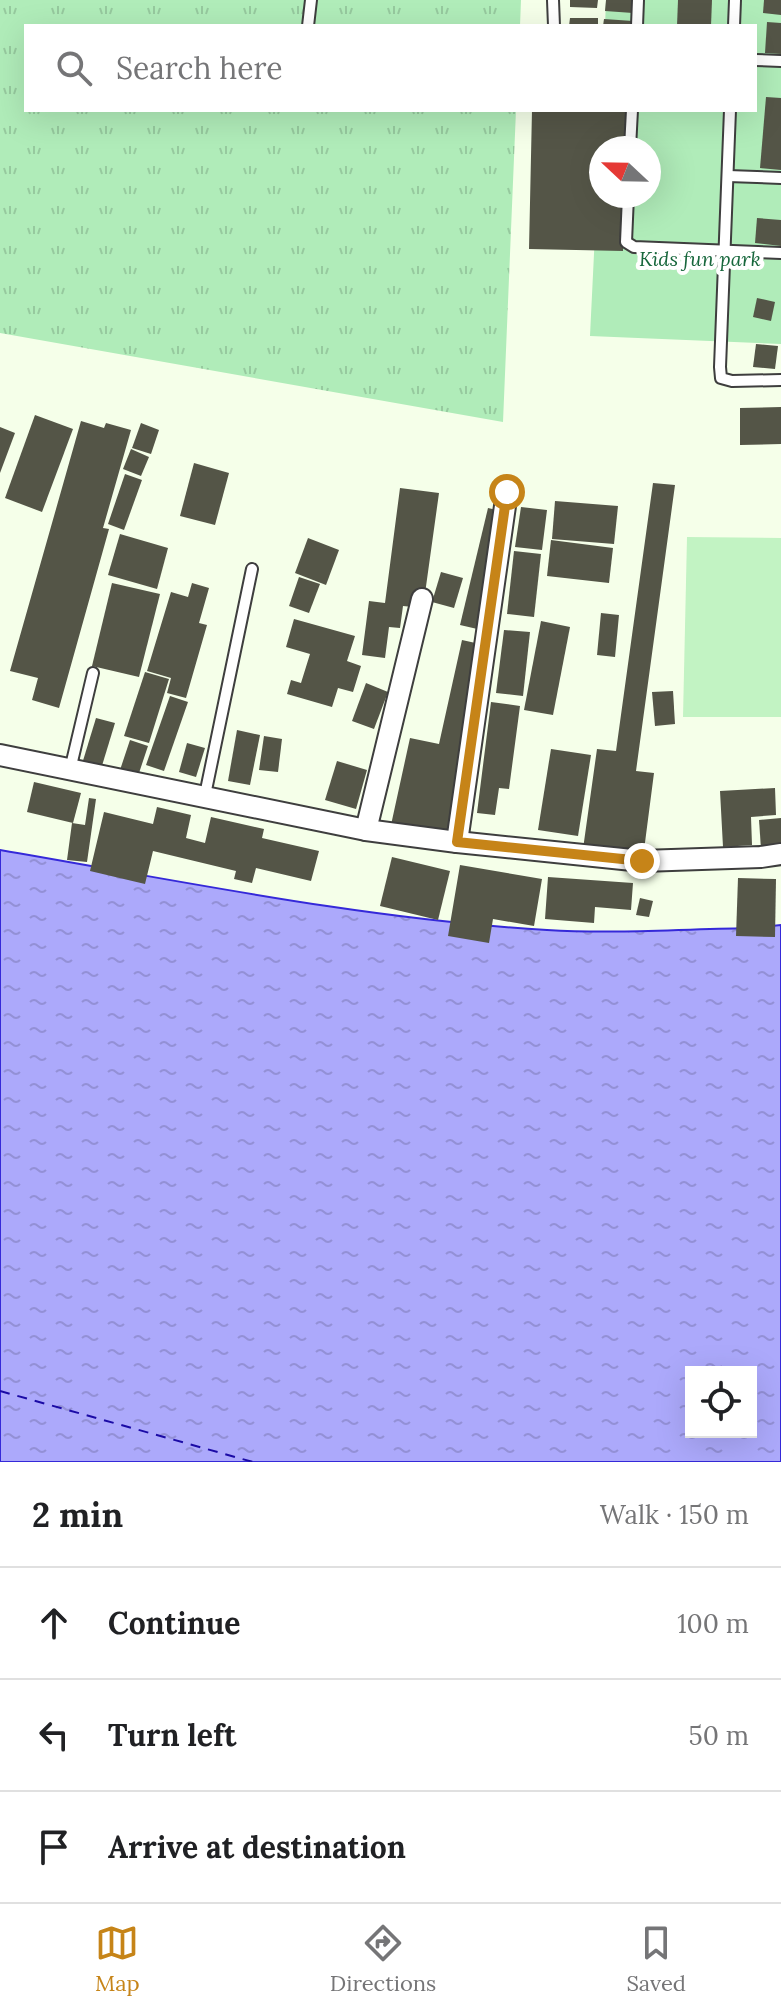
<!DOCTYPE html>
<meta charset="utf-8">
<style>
:root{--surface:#fff;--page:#f6f6f6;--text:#202124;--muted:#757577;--line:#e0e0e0;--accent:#c68418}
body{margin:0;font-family:Lora,serif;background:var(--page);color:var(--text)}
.controls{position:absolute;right:24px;bottom:24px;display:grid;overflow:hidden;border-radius:0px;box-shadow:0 8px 32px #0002}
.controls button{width:72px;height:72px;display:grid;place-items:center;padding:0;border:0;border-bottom:2px solid var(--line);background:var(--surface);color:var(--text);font:40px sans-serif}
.compass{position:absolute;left:589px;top:136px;width:72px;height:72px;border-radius:50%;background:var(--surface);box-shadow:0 8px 32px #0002;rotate:292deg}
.stop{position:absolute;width:24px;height:24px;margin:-18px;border:6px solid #c68418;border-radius:50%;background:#fff}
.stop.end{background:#c68418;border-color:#fff;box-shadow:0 2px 8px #0008}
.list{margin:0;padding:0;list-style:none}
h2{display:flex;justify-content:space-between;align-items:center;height:104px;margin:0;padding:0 32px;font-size:34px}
h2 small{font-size:26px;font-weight:400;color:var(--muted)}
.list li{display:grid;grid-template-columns:52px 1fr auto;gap:24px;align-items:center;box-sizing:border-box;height:112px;padding:0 32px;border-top:2px solid var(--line)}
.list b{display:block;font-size:30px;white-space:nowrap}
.list em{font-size:26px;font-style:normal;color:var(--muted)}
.icon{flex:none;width:44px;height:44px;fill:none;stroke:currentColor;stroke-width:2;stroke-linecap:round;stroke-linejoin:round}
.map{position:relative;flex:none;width:781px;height:1462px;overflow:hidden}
.search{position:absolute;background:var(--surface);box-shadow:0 8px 32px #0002;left:24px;right:24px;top:24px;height:88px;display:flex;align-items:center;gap:20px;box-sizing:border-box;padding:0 28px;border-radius:0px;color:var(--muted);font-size:30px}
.sheet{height:440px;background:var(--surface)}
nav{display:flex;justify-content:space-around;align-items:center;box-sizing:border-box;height:112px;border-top:2px solid var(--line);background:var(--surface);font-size:22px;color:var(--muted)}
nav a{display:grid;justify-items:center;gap:4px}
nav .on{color:var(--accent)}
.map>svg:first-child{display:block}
.grass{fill:url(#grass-tufts)}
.park{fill:#b0ecb9;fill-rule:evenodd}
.pitch{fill:#c2f3c3}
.water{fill:url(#water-ripples);stroke:#3529d9;stroke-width:2;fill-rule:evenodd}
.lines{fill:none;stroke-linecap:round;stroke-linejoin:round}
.ferry{stroke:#1b0ba6;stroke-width:2;stroke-dasharray:10 8;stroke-linecap:butt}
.building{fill:#545547}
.service-casing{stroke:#3e3e3e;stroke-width:14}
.minor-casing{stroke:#3e3e3e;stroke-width:24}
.service{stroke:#fff;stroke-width:10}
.minor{stroke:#fff;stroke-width:20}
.route{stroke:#c68418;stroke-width:10}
.labels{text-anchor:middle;stroke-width:8;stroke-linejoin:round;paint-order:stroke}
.park-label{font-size:20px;font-style:italic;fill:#17673c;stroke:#fff}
</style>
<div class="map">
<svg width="781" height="1462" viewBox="0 0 781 1462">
<defs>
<pattern id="grass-tufts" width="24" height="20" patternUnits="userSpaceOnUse" patternTransform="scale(2)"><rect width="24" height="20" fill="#b0ecb9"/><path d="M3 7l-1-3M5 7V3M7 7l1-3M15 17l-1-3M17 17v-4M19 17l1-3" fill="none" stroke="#96c99e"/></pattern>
<pattern id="water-ripples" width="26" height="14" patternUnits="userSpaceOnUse" patternTransform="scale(2)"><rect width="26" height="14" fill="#aca9fb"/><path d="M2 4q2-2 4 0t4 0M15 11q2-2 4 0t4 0" fill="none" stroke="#9390d6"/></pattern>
</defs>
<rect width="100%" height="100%" fill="#f5ffe9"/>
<path class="grass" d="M0,0H521L520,26H26V110H516L503,422L0,333Z"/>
<path class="park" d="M606,0H781V344L590,336L601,110H755V26H605ZM601,148H649V196H601Z"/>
<path class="pitch" d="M687,537L781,538V717H683Z"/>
<path class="water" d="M0,850C181,881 363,919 547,930C615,934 685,929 753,928L781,925V1462H0ZM691,1372H751V1432H691Z"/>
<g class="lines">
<path class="ferry" d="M0,1391L253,1462"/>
</g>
<g class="building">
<path d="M570,0H598L597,8L570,7Z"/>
<path d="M606,0H634L633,13L605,11Z"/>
<path d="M678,0H712L711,26H677Z"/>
<path d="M764,0H781V15L763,13Z"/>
<path d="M570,18H598V26H569Z"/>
<path d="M604,19L633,21V26H603Z"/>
<path d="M767,22L781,23V54L765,53Z"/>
<path d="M766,97L781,98V170L760,168Z"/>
<path d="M532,110H627L626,148H601V196H625L623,251L529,249Z"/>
<path d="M757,218L781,220V246L755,243Z"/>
<path d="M757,298L775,302L771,321L753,317Z"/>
<path d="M756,344L778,346L775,369L753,367Z"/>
<path d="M781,407V444L740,445V408Z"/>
<path d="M35,415L73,429L42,512L5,498Z"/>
<path d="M81,421L104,428L106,423L131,430L103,528L109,529L59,708L32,700L38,678L10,671Z"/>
<path d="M141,423L159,430L151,454L132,448Z"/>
<path d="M0,427L15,433L0,473Z"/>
<path d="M131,449L149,457L141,476L123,469Z"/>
<path d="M194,463L229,473L215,525L180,516Z"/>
<path d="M125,474L142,480L124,530L108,524Z"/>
<path d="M653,483L675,485L636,771L654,773L643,858L583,849L597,749L616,751Z"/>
<path d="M400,488L439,493L423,608L403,606L400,628L389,627L385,658L362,655L369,601L385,603Z"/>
<path d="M555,501L618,506L614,544L552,539Z"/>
<path d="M521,507L547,510L542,550L515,547Z"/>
<path d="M488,508L514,514L486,631L460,625Z"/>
<path d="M120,534L168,548L157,589L108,575Z"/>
<path d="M308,538L339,550L326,585L295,573Z"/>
<path d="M551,540L613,548L609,583L547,576Z"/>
<path d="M514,551L541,554L534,617L507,614Z"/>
<path d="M441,572L463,578L454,608L432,602Z"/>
<path d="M299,577L320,584L309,613L289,606Z"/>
<path d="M112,583L160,594L139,677L92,666Z"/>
<path d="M192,583L209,588L199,623L207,625L186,698L167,693L171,678L147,671L171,592L188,597Z"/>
<path d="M601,613L619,615L615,657L597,655Z"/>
<path d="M294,619L355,636L347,661L361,666L353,692L338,688L332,707L287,694L291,680L301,683L310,654L286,647Z"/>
<path d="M541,621L570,627L553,715L524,710Z"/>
<path d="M504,630L530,632L523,696L496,693Z"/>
<path d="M462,640L489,646L456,839L391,825L410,738L439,744Z"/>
<path d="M145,672L169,679L149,743L124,736Z"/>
<path d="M366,683L388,692L374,729L352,721Z"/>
<path d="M673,691L675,724L655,726L652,692Z"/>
<path d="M170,696L188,702L164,771L146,765Z"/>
<path d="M491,702L520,706L509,789L499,788L495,815L477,813Z"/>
<path d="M96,718L115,723L101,769L82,764Z"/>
<path d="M237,730L260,735L250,785L228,781Z"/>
<path d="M264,736L282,739L278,772L259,770Z"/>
<path d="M130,740L148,746L138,776L120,770Z"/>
<path d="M187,743L205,748L196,777L179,772Z"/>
<path d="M551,749L591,755L578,836L538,830Z"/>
<path d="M337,761L367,770L356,809L325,800Z"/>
<path d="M34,782L81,793L73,823L27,812Z"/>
<path d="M775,788L776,815L751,817L752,845L723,847L720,791Z"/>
<path d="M89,798L96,799L87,862L67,860L72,823L85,825Z"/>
<path d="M157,807L191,815L186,838L205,843L211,817L264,829L262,838L319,851L311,881L256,868L252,883L234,879L236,871L153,851L145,884L90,871L104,812L153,824Z"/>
<path d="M781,818V847L761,849L759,820Z"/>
<path d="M392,857L450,871L438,920L380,906Z"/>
<path d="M460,865L542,879L534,926L493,919L489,943L448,936Z"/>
<path d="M548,877L633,883L631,910L595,907L594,923L545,919Z"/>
<path d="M738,878L776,879L775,937L736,936Z"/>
<path d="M640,898L653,901L649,917L636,915Z"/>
</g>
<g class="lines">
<g class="service-casing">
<g id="service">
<path d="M553,0L554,26"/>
<path d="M308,26L311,0"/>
<path d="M637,26L638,0"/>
<path d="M734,26L735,0"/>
<path d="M755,60L781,61"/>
<path d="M730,110L720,367L721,378L732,381L781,380"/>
<path d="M630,148L632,110"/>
<path d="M728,176L781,178"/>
<path d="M628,196L626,242L634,247L781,253"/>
<path d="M70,770L93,673"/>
<path d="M205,795L252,569"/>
</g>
</g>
<g class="minor-casing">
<g id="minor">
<path d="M0,755L366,830L457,842L642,861L761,857L781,854"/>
<path d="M366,830L422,599"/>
<path d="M457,842L507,492"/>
</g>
</g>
<use href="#service" class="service"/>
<use href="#minor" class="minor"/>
</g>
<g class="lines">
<path class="route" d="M507,492L457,842L642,861"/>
</g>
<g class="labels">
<g class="park-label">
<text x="700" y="266">Kids fun park</text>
</g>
</g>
</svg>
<div class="controls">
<button><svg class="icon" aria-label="locate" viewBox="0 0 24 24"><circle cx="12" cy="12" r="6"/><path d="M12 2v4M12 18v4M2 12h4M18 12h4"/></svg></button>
</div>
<svg class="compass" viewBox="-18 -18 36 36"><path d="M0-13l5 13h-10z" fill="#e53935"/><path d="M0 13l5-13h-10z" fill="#757577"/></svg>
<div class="stop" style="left:507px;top:492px"></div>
<div class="stop end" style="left:642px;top:861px"></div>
<div class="search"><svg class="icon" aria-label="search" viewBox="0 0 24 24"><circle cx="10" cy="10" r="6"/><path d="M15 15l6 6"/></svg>Search here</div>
</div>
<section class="sheet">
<h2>2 min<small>Walk · 150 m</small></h2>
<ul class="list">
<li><svg class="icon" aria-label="ahead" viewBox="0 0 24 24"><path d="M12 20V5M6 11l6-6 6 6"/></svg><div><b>Continue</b></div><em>100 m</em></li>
<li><svg class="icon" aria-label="left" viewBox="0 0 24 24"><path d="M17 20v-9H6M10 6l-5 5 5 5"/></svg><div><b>Turn left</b></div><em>50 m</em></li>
<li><svg class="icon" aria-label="arrive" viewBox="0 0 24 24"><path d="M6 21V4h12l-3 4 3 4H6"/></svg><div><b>Arrive at destination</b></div></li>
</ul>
</section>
<nav>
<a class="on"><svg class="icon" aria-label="map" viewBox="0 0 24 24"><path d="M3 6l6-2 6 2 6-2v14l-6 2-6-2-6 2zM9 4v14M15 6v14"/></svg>Map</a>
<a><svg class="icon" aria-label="directions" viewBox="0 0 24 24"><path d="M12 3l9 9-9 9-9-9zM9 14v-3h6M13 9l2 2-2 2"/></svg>Directions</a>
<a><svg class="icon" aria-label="saved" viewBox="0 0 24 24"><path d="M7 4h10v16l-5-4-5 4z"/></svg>Saved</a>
</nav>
